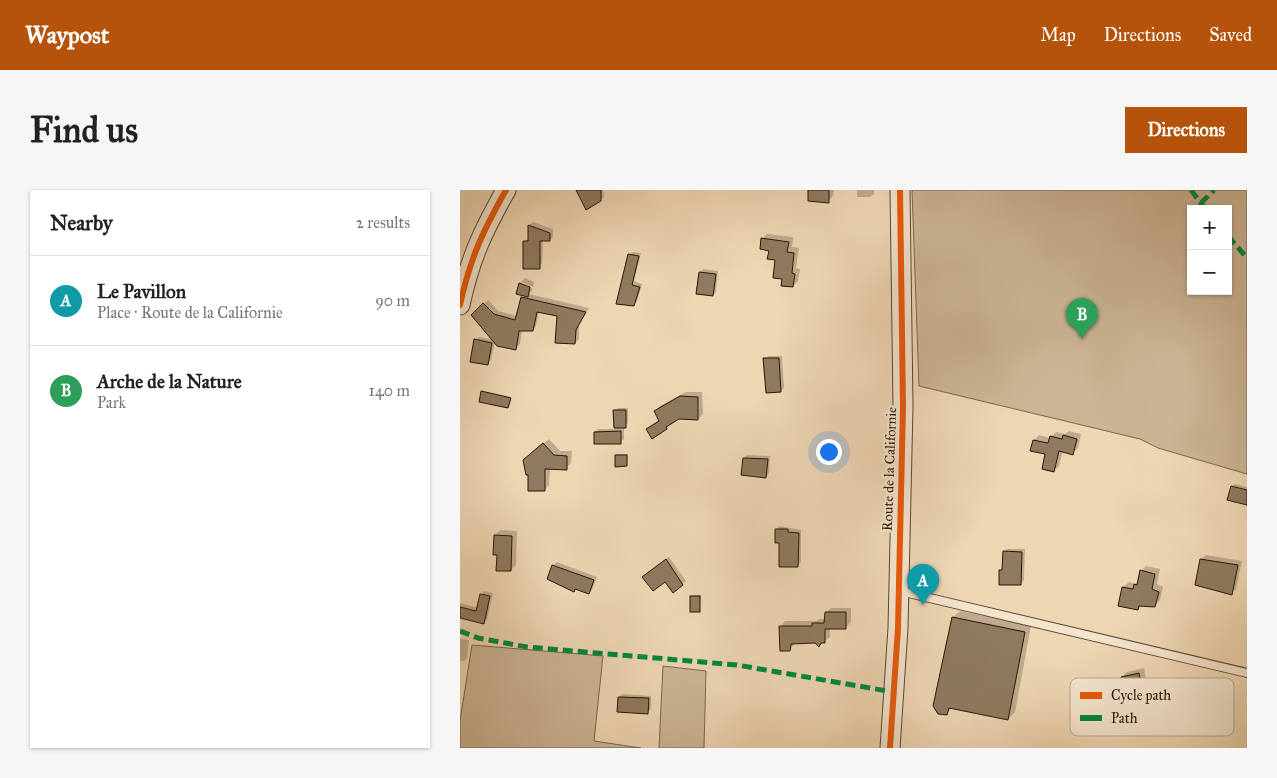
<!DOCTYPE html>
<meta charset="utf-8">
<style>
:root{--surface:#fff;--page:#f6f6f6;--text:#222;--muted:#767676;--line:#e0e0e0;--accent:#b45309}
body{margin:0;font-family:"IM FELL Great Primer",serif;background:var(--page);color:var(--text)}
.controls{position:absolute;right:15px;top:15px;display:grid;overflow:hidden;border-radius:0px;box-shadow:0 1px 4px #0004}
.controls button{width:45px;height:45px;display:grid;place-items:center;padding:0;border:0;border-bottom:1px solid var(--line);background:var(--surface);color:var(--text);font:25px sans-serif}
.you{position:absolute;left:368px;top:261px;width:18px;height:18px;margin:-12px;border:4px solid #fff;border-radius:50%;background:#1a73e8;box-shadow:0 0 0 8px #1a73e833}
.badge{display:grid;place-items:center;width:32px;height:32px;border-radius:50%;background:var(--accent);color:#fff;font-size:16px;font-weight:700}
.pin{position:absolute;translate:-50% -41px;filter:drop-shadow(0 1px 2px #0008)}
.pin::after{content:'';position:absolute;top:26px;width:18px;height:15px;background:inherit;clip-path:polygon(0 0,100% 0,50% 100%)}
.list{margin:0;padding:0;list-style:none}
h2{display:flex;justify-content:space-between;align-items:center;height:65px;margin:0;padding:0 20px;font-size:21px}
h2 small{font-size:16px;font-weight:400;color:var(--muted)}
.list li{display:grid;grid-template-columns:32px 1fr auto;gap:15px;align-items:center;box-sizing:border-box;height:90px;padding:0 20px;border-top:1px solid var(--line)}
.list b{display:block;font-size:19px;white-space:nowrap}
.list p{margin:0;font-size:16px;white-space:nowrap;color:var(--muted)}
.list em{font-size:16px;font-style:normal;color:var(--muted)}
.map{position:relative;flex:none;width:787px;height:558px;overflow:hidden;border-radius:0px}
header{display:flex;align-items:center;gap:30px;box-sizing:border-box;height:70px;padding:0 25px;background:var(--accent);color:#fff}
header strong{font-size:24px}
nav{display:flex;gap:28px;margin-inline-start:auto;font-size:18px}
.intro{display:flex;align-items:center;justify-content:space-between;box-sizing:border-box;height:120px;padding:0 30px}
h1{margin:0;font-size:35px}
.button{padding:12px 22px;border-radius:0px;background:var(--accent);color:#fff;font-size:18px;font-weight:700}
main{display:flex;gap:30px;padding:0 30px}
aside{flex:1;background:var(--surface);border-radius:0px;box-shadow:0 1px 4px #0004}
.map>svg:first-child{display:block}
.green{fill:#ccb595;stroke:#7a664d;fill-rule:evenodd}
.shadow{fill:#0003}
.building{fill:#8f7a5f;stroke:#281605}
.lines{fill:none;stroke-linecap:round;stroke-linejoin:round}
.service-casing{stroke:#5a4630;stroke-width:10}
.tertiary-casing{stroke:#5a4630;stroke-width:21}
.service{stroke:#f4e4ce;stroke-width:8}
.tertiary{stroke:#f4e4ce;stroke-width:19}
.quiet{stroke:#00873e;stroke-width:5;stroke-dasharray:10 5;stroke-linecap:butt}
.cycleway-casing{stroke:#f4e4ce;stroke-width:9}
.cycleway{stroke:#e8590c;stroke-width:6}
.labels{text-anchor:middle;stroke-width:4.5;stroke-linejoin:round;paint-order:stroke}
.street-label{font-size:14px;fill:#281605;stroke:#f4e4ce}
.key{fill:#f4e4ce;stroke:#b7a692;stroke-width:1}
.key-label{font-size:14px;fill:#281605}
</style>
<header>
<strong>Waypost</strong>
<nav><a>Map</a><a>Directions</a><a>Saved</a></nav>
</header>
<div class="intro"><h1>Find us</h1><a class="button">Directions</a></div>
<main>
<aside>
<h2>Nearby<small>2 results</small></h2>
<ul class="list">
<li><span class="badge" style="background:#0f9aa8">A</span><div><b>Le Pavillon</b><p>Place · Route de la Californie</p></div><em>90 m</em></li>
<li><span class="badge" style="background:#2e9e5b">B</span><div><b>Arche de la Nature</b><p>Park</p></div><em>140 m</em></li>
</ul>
</aside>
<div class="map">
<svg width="787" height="558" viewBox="0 0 787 558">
<rect width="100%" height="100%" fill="#eed6b3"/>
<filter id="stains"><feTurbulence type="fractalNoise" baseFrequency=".004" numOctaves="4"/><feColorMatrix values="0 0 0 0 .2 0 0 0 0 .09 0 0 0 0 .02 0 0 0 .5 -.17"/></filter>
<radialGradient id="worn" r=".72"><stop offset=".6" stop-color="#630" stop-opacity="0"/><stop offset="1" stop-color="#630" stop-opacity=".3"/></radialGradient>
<g class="green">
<path d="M452,0H787V284L698,258L680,249L459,196ZM731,19H768V101H731Z"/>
<path d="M12,455L143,466L134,551L181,558H0V531Z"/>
<path d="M203,476L246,481L244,558H199Z"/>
</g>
<g class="shadow">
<path d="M117,0H143L144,7L141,10Z"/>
<path d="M350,0H374L373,6L368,11Z"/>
<path d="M397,0H414V4L410,7H397Z"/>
<path d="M73,32L93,39V47L90,50H83L82,74L79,77L64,52L69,48V35Z"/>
<path d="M307,44L333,47L332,57L339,58L336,78L340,79L338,91L333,96L323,88L316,69L302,49Z"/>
<path d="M173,62L181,63L174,91L182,94L177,111L174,115L158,113L169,65Z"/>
<path d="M243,79L258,81L256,102L253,105L240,82Z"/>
<path d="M65,88L74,92L73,97L62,92V95L73,99L69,104L129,118L119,134V149L115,153L98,125L79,121L76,136L72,140H62L60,154L56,158L35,151L31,170L28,173L16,150L19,147L34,150L12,125L28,110L38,121L58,126L65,105L58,103L60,93Z"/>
<path d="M308,166H322L324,198L321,201L305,169Z"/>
<path d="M23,201L51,207L49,215L48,216L22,202Z"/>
<path d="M226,202H242L243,224L238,229L219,228L206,238L188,240L200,230L195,221L200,216Z"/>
<path d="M158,218H168V233L164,236V249L160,252L135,242L138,239H155V221Z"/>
<path d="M609,241L621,244L618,258L612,263L603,261L599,276L594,281L587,264L574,250L579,245L590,248L596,242L605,244Z"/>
<path d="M89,249L100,261H112L111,273L106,278H90L89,295L84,300L68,267Z"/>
<path d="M157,264H168L167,275L156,265Z"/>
<path d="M287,265L310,266L309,283L306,287L284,268Z"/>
<path d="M775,294L787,297V314L772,297Z"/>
<path d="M319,336L341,340V372L338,375L320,352L316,340Z"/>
<path d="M40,340L57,341L56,375L51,380L38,364L35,345Z"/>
<path d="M547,359H565L564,390L560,394L540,380L544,377V362Z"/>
<path d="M746,365L782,371L776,399L772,403L741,369Z"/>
<path d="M209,367L226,391L222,394L187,383Z"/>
<path d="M97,372L137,387L132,400L129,403L116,398L114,401L93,376Z"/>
<path d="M686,376L700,379L697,394L703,397L700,410L695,415H682L678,419L663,397L669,392L676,394L681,381Z"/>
<path d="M24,401L33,403L27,430L23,433L0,427V413L18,418L21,405Z"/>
<path d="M233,405H241L240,420L231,406Z"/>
<path d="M371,418H391V432L386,437H370V447L359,455L356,452L335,453L330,460L320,437L325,431H356L359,429H366V423Z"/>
<path d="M500,421L571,436L555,522L548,529L492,518L486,524L493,427Z"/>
<path d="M0,449L9,450L7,468L4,471H0Z"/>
<path d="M684,478L686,489L721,514L719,517L726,521L713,538L663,507L642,500L647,495L663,491L662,487L667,482Z"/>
<path d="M163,504L191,506V519L187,522L159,507Z"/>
</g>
<g class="building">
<path d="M116,0H141V11L126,20Z"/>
<path d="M348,0H369V13L348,11Z"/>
<path d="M68,35L90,43V51H80V79H63V51H68Z"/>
<path d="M301,48L329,52L327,62L334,63L332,83L335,84L333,97L321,96L322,89L313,88L315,70L307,69L309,61L300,59Z"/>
<path d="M168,64L179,66L172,95L180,97L174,116L156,114Z"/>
<path d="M239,82L256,84L253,106L236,104Z"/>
<path d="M59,93L70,97L68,107L56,104Z"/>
<path d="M61,107L126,122L116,140L115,154L95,153L97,126L77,122L73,141H59L56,160L37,156L11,125L23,113L34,124L55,130Z"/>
<path d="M14,149L32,153L28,175L10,172Z"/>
<path d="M303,168H319L321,202L306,203Z"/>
<path d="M21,201L51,208L48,218L19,212Z"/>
<path d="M220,206L238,207V230L219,229L206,237L207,239L192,249L186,239L199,231L194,221Z"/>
<path d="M153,220H166V238H154Z"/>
<path d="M161,241V254H134V242Z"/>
<path d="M603,245L617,249L613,265L599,261L594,282L582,279L585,264L570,261L573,250L588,253L590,246L602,249Z"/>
<path d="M83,253L94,265L107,266V280L85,279V301H68V285H66L63,270Z"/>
<path d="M155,265H167V276L155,277Z"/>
<path d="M283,268L308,269L306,288L281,285Z"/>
<path d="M771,296L787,300V315L767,310Z"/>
<path d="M315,339H328V342L339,343L338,377H319V353H315Z"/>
<path d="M34,345L52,346L51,381H36L37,365H33Z"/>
<path d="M543,361L562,362L561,395H539V380H542Z"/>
<path d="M206,369L223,395L213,403L205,392L193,401L182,387Z"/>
<path d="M740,369L778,375L772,405L735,395Z"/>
<path d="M92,375L134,390L129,404L115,399L114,402L87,389Z"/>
<path d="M680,380L695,384L692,399L699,402L695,417L679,416L678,420L658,416L662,397L673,399L674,394L677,395Z"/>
<path d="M20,404L30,406L24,434L0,428V417L16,421Z"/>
<rect x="230" y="406" width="10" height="16"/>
<path d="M365,422H386V439H365V453H361L359,457L355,453L331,454L330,461H320L319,436H352V433H364Z"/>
<path d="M492,427L565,442L548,530L489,518L487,525L478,524L473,516Z"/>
<path d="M679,483L681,494L717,519L715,523L722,527L713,540L662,508L644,512L641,500L663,495L661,487Z"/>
<path d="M158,507L189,508L188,524L157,522Z"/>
</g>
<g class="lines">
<g class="service-casing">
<path id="service" d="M440,401L787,483"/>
</g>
<g class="tertiary-casing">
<g id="tertiary">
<path d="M0,115C10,68 23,41 46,0"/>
<path d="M430,558L438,438L443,216L440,0"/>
</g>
</g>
<use href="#service" class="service"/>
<use href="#tertiary" class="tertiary"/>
<g class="quiet">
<path d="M731,0L745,19"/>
<path d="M741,13L754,0"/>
<path d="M768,46L787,68"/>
<path d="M0,441L18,448L67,457L277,475L433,502"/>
</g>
<g class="cycleway-casing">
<g id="cycleway">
<path d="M0,115C10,68 23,41 46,0"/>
<path d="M430,558L438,438L443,216L440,0"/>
</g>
</g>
<use href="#cycleway" class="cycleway"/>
</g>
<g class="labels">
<g class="street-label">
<text transform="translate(429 279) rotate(-88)" y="5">Route de la Californie</text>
</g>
</g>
<rect x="610" y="488" width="164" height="58" rx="8" class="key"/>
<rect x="620" y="502" width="22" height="7" fill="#e8590c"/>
<rect x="620" y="525" width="22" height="6" fill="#00873e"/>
<g class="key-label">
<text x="651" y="510">Cycle path</text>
<text x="651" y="533">Path</text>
</g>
<rect width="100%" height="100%" filter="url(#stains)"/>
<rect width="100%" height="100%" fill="url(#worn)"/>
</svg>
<div class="controls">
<button>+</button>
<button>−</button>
</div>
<div class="you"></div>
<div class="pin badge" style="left:463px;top:415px;background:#0f9aa8">A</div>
<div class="pin badge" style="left:622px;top:149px;background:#2e9e5b">B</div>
</div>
</main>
